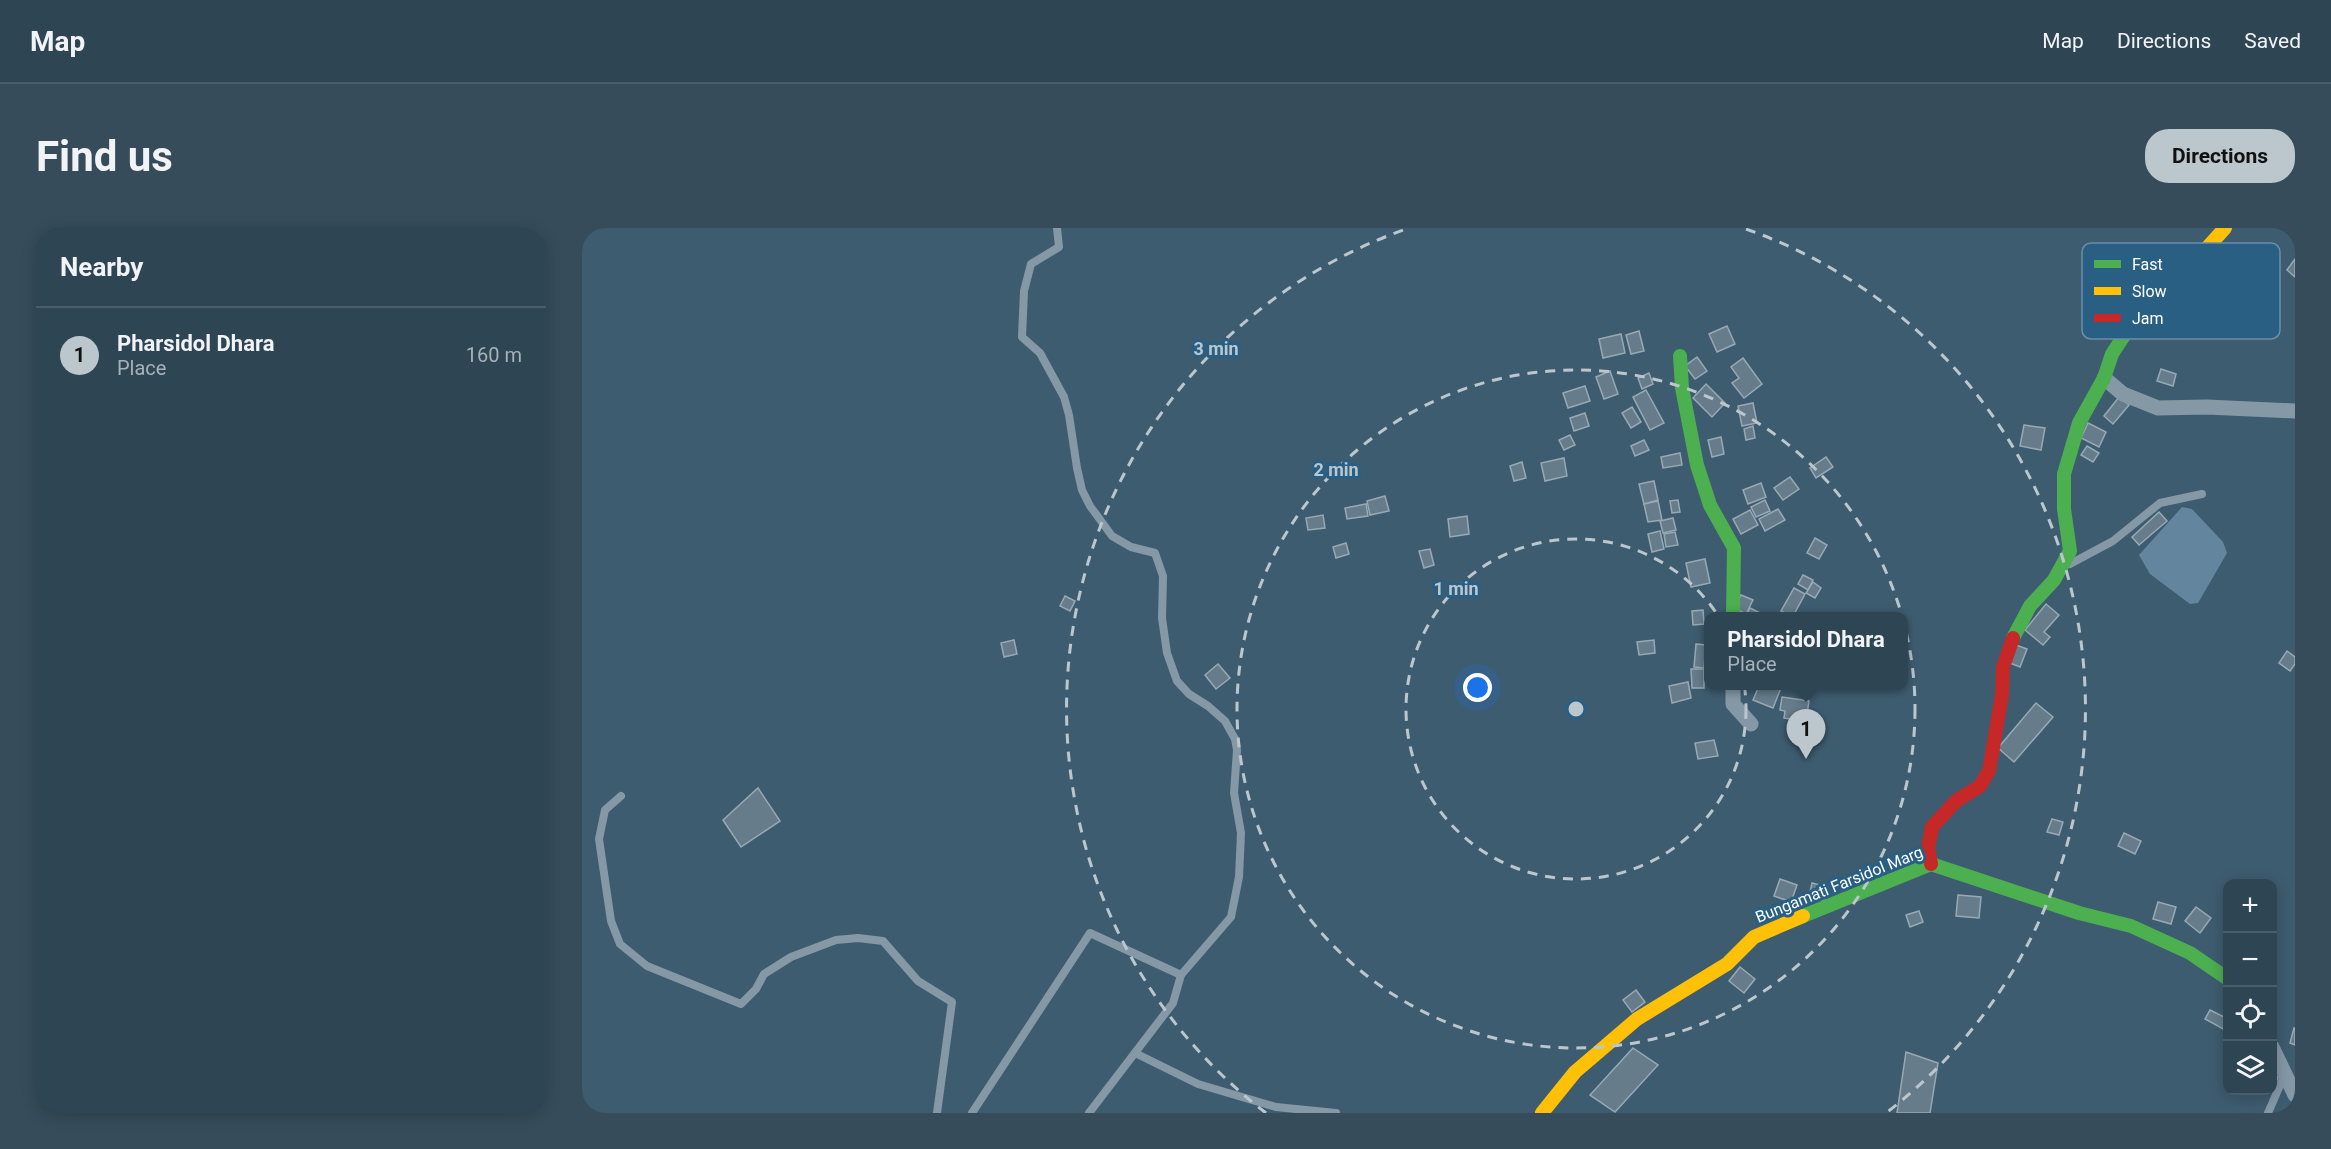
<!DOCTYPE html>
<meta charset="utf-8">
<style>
:root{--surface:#2e4554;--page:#364c5a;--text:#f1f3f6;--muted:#a7b1b8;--line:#495d6b;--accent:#bbc6cd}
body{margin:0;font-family:Roboto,sans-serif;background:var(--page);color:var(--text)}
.controls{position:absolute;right:18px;bottom:18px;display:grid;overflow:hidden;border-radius:12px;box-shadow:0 3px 15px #0003}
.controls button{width:54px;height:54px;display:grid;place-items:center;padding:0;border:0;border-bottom:2px solid var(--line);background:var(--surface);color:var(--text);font:30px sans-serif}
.you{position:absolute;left:896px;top:460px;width:21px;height:21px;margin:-15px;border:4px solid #fff;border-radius:50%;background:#1a73e8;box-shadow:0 0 0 9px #1a73e833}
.badge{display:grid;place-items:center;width:39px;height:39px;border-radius:50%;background:var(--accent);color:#111;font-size:20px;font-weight:700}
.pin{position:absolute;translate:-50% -50px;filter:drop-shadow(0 2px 3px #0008)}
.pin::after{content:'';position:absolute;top:32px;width:21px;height:18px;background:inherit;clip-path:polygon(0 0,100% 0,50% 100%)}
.popup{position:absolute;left:1122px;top:384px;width:204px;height:78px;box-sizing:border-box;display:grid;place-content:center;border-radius:12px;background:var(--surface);filter:drop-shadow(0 2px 4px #0005);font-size:20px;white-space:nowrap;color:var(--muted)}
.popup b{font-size:22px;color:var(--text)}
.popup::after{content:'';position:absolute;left:50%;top:100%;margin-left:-12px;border:12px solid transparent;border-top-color:var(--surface)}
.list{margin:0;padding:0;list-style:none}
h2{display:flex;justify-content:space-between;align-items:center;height:78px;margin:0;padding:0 24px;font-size:26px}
h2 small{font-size:20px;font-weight:400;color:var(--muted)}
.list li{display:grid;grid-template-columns:39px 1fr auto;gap:18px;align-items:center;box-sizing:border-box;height:96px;padding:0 24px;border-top:2px solid var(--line)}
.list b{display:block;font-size:22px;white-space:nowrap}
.list p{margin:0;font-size:20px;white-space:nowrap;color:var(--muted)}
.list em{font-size:20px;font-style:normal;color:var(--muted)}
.icon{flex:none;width:33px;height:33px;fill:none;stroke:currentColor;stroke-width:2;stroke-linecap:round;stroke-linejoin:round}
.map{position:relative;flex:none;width:1713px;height:885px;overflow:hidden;border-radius:24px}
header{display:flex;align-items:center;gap:36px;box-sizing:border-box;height:84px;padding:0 30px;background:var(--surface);border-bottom:2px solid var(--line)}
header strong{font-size:28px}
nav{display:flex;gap:33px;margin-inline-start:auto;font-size:21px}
.intro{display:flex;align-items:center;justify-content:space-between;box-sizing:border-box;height:144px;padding:0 36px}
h1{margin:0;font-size:42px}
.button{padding:15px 27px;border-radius:24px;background:var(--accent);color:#111;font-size:21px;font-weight:700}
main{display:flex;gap:36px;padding:0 36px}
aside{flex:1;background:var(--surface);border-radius:24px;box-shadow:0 3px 15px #0003}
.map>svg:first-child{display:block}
.water{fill:#63869e}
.building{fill:#667c8b;stroke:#98a9b4;stroke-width:1.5}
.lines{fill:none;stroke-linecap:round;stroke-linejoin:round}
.lane{stroke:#8598a6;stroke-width:8}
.street{stroke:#8598a6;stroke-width:15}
.fast{stroke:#4caf50;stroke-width:14}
.slow{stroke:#ffc107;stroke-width:14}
.jam{stroke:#c62828;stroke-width:14}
.ring{fill:none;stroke:#bbc6cd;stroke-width:3;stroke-dasharray:10 8}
.labels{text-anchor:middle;stroke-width:6;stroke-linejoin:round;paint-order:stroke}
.street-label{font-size:16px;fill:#fff;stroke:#2a5f84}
.key{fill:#2a5f84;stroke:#6a8fa9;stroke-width:1.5}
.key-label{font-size:16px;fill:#fff}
.centre{fill:#bbc6cd;stroke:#2a5f84;stroke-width:3}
.ring-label{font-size:18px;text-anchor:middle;font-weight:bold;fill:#bbc6cd;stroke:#2a5f84;stroke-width:6;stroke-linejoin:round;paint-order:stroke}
</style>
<header>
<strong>Map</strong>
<nav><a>Map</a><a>Directions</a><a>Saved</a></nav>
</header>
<div class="intro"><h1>Find us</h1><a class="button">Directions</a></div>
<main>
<aside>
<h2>Nearby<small></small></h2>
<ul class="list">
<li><span class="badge">1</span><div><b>Pharsidol Dhara</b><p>Place</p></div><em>160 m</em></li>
</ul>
</aside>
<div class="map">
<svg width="1713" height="885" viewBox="0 0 1713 885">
<rect width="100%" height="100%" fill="#3e5c70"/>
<path class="water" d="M1600,279L1610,281L1641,314L1645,325L1616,375L1608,376L1568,346L1557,327Z"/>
<g class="building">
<path d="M1713,31V49L1705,42Z"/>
<path d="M1145,98L1153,116L1135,124L1127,106Z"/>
<path d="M1057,103L1062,123L1049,126L1044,107Z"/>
<path d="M1039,106L1043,125L1021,130L1017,111Z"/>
<path d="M1115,129L1125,143L1113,151L1103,138Z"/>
<path d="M1161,130L1180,156L1162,170L1150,155L1157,150L1149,139Z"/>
<path d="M1579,141L1594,146L1591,158L1575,153Z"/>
<path d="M1028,143L1036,166L1022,171L1014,149Z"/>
<path d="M1067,145L1071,156L1060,161L1056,150Z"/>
<path d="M1124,156L1143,175L1130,189L1111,170Z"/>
<path d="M1003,158L1008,173L986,180L981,165Z"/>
<path d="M1064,162L1082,195L1068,202L1051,169Z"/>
<path d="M1537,169L1547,177L1531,196L1522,188Z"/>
<path d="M1171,175L1175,195L1160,198L1156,178Z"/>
<path d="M1050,179L1059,194L1049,200L1040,185Z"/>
<path d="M1003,185L1007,198L992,203L988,190Z"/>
<path d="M1506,195L1524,204L1517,219L1499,210Z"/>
<path d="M1442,197L1463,200L1459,222L1438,218Z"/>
<path d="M1171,198L1173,210L1164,212L1162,201Z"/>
<path d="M988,207L993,217L982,222L977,212Z"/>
<path d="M1139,209L1142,226L1130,229L1126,212Z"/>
<path d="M1062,212L1067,222L1053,228L1049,218Z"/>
<path d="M1505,218L1517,225L1511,234L1499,227Z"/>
<path d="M1098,225L1100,237L1081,240L1079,229Z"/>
<path d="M1244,229L1251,239L1234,250L1228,240Z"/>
<path d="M982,230L985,248L963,253L959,235Z"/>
<path d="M940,234L944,250L932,253L928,238Z"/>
<path d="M1208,249L1217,261L1201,272L1192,260Z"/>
<path d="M1072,253L1076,272L1062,276L1057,256Z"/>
<path d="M1179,255L1184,269L1166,276L1161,262Z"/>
<path d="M803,268L807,283L788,287L785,273Z"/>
<path d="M1096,272L1098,284L1090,285L1088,273Z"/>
<path d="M1183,272L1188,283L1174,289L1169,279Z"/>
<path d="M1076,273L1080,292L1066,294L1062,276Z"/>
<path d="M784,276L786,288L765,291L763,280Z"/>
<path d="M1196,281L1203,292L1183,303L1177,291Z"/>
<path d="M1168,282L1176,297L1159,306L1151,291Z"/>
<path d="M1577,284L1585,293L1557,317L1550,309Z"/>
<path d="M741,287L743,300L726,302L724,290Z"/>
<path d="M885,288L887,306L868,309L866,291Z"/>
<path d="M1091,290L1094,302L1081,305L1078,293Z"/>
<path d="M1078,303L1082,321L1070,324L1066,306Z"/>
<path d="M1093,304L1096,317L1084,319L1082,306Z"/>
<path d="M1233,310L1245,317L1237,331L1225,325Z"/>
<path d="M764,315L767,326L754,330L751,319Z"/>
<path d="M848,321L852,337L842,340L837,323Z"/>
<path d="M1123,331L1128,355L1109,359L1104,335Z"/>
<path d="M1221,347L1231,352L1226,362L1216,356Z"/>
<path d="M1231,354L1239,360L1233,370L1224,365Z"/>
<path d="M1212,360L1223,366L1211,388H1209L1199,383Z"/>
<path d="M1159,367L1171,372L1164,386L1152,380Z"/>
<path d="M483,368L493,373L488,383L478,378Z"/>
<path d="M1464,376L1477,387L1462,404L1468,409L1461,417L1443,402Z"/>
<path d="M1168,380L1182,387L1181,388H1164Z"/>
<path d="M1121,382L1122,396L1111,397L1110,383Z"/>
<path d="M432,412L435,426L422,429L419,415Z"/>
<path d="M1072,412L1073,425L1057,427L1055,414Z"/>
<path d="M1114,416L1124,417L1122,440L1112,439Z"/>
<path d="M1434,417L1445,421L1438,439L1428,435Z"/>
<path d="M1705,423L1713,429V436L1708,443L1697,435Z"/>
<path d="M636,436L648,450L634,461L623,447Z"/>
<path d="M1109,441H1122V460H1110Z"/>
<path d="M1106,454L1109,470L1090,475L1087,458Z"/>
<path d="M1177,458H1191L1199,460L1191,480L1171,472Z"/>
<path d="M1200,469L1227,473L1225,486L1219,485L1218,493L1202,490L1203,483L1198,482Z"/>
<path d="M1454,475L1471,489L1432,534L1416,520Z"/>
<path d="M1132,512L1136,528L1116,531L1113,515Z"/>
<path d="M176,560L198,593L159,619L141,592Z"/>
<path d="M1470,591L1481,594L1477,607L1465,604Z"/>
<path d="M1542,605L1559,613L1553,626L1536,618Z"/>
<path d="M1198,651L1215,657L1209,674L1192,668Z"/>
<path d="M1230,655L1246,659L1243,673L1227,669Z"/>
<path d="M1376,667L1399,669L1397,690L1374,688Z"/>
<path d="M1576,674L1594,679L1589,696L1571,691Z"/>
<path d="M1614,679L1629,690L1618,705L1603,693Z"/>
<path d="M1337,683L1341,694L1328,699L1324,687Z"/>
<path d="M1158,739L1173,751L1162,765L1147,753Z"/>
<path d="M1054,762L1063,774L1050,784L1041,772Z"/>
<path d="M1628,782L1646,791L1643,802L1623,791Z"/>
<path d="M1712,800H1713V817L1708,815Z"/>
<path d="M1051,820L1076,837L1033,884L1008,867Z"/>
<path d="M1324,824L1356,835L1348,885H1315Z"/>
<path d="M1690,847L1696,849L1693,858L1690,857Z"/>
</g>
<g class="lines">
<g class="lane">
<path d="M475,0L477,19L449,36L442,63L440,109L458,125L482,169L487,187L495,240L500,262L508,278L530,308L549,319L573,325L581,348L580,390L585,425L595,453L607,466L626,478L643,493L653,511L655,522L652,565L659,605L657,649L649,689L599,747L591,775L507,885"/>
<path d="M1488,336L1531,313L1578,275L1620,266"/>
<path d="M39,568L23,582L17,611L29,693L38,716L65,738L159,776L174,761L182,746L209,729L254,712L276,710L301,713L336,753L370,774L355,885"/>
<path d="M553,825L616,856L694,879L754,885"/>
<path d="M390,885L508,705L599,747"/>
<path d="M1686,885L1702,848"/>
</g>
<g class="street">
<path d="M1522,150L1541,166L1576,180L1625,179L1713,183"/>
<path d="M1151,458V476L1169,496"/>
<path d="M1690,819L1713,867"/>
</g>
<g class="fast">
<path d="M1098,128L1100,160L1115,237L1128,277L1152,320L1151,388"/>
<path d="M1431,410L1448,378L1472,352L1488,323L1482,281V246L1497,195L1522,150L1530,126L1551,94L1570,81"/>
<path d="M1221,688L1349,636L1497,685L1549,698L1608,725L1646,751"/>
</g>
<g class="slow">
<path d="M1570,81L1613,52L1624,21L1643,0"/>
<path d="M960,885L993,844L1055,791L1145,736L1172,709L1221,688"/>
</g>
<path class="jam" d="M1349,636L1346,620L1350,599L1374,573L1398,558L1407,543L1420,467L1421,439L1431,410"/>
</g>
<g class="ring">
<circle cx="994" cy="481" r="170"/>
<circle cx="994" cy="481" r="339"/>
<path d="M684 885A509 509 0 0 1 824 1M1164 1A509 509 0 0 1 1304 885"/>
</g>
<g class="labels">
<g class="street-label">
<text transform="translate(1257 656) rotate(-22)" y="6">Bungamati Farsidol Marg</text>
</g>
</g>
<rect x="1500" y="15" width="198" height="96" rx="9" class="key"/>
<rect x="1512" y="32" width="27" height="8" fill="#4caf50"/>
<rect x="1512" y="59" width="27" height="8" fill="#ffc107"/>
<rect x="1512" y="86" width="27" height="8" fill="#c62828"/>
<g class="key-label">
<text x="1550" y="42">Fast</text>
<text x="1550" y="69">Slow</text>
<text x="1550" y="96">Jam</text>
</g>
<circle cx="994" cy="481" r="9" class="centre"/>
<g class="ring-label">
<text x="634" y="127">3 min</text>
<text x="754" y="248">2 min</text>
<text x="874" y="367">1 min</text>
</g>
</svg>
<div class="controls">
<button>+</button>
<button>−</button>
<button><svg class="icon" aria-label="locate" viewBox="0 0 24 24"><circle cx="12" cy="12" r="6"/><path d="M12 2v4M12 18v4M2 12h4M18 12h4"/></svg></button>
<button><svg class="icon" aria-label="layers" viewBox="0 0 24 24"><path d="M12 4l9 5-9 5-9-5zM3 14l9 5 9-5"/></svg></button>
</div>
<div class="you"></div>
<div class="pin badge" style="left:1224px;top:531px">1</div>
<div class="popup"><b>Pharsidol Dhara</b>Place</div>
</div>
</main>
